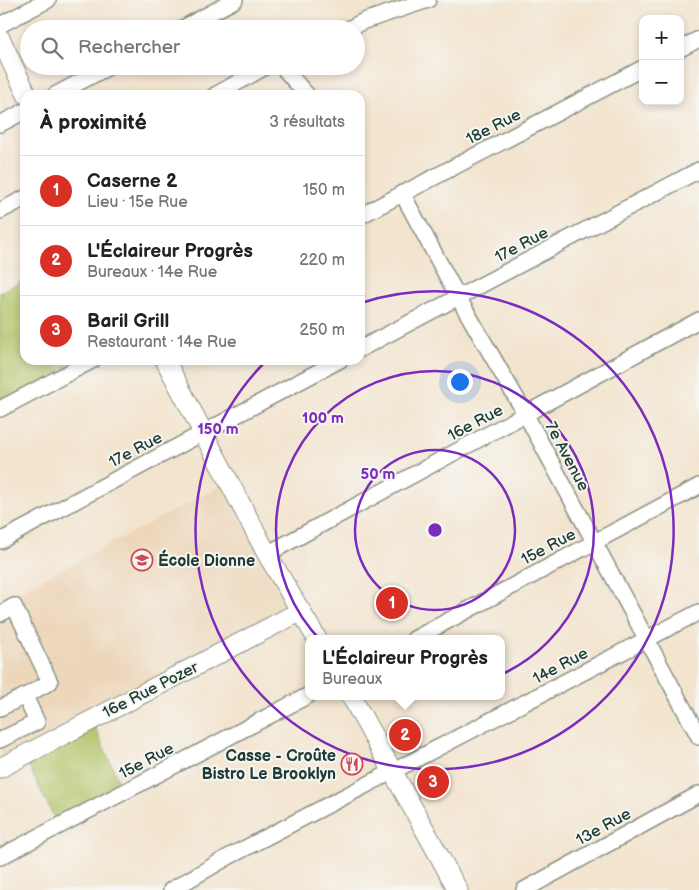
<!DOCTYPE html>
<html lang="fr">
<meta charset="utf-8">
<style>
:root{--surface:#fff;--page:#f6f6f6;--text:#222;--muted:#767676;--line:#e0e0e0;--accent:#d93025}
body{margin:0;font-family:"Balsamiq Sans",sans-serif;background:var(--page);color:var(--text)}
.controls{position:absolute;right:15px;top:15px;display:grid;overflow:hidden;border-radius:10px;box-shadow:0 2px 8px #0003}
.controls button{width:45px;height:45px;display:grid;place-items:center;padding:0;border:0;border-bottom:1px solid var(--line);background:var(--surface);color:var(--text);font:25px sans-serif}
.you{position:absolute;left:459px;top:381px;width:18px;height:18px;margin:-12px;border:4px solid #fff;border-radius:50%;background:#1a73e8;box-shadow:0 0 0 8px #1a73e833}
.badge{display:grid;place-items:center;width:32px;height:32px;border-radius:50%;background:var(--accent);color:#fff;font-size:16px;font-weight:700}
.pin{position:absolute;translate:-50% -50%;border:2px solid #fff;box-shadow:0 1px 5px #0006}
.popup{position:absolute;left:305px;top:635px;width:200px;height:65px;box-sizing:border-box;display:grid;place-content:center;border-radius:10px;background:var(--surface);filter:drop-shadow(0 1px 4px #0005);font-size:16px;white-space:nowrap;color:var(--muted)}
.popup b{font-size:19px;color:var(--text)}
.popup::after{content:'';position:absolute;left:50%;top:100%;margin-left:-10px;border:10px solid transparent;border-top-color:var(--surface)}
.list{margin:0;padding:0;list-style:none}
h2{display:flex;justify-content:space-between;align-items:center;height:65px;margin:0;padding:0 20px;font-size:21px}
h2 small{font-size:16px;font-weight:400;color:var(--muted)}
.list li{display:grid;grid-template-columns:32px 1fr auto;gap:15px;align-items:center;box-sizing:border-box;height:70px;padding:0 20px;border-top:1px solid var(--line)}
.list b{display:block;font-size:19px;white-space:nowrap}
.list p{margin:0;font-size:16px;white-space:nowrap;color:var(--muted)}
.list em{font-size:16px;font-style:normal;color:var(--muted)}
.icon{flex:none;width:28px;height:28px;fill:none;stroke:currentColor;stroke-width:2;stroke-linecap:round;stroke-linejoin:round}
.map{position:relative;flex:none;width:699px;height:890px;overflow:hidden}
.search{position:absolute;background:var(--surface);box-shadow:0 2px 8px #0003;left:20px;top:20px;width:345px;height:55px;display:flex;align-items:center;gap:12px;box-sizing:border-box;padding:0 18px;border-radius:28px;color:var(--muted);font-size:19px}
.panel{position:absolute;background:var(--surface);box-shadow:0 2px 8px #0003;left:20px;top:90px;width:345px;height:275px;border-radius:15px}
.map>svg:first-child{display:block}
.built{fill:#edd7bb}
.green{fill:#b0c164;stroke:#687f4c}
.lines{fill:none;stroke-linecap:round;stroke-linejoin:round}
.minor-casing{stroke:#899082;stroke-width:18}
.major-casing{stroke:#899082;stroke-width:21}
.minor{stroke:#fff;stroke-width:15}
.major{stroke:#fff;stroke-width:19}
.ring{fill:none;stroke:#7b2cbf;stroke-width:2.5}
.labels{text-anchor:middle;stroke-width:4;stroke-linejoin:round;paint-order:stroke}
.street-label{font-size:16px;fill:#1f3d34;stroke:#f6f6f2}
.poi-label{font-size:16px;font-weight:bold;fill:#1f3d34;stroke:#f6f6f2;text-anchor:start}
.centre{fill:#7b2cbf;stroke:#f6f6f2;stroke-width:2.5}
.ring-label{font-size:15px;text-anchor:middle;font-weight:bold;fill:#7b2cbf;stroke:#f6f6f2;stroke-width:4;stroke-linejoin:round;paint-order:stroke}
</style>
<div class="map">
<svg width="699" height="890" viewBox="0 0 699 890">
<rect width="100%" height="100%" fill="#f6f6f2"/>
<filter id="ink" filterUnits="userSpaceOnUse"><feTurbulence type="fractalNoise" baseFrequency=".02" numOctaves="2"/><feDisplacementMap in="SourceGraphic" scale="10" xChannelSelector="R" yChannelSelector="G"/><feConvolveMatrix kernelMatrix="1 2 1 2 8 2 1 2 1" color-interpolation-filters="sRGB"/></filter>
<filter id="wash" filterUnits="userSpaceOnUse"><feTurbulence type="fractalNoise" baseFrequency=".0096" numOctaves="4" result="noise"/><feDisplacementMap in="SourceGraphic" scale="20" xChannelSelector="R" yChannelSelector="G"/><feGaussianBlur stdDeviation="1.12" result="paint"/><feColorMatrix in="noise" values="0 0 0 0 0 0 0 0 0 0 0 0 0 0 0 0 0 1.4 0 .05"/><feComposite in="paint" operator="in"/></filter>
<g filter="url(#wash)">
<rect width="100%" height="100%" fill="#f3e4cf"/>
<path class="built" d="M229,482L301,611L0,769V601Z"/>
<g class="green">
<path d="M25,280V360H82L0,404V292Z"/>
<path d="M91,718L122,789L56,821L23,755Z"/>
</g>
</g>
<g filter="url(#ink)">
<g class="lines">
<g class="minor-casing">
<g id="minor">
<path d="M0,25L48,0"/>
<path d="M181,29L235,0"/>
<path d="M348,29L364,21L428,0"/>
<path d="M680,49L699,39"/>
<path d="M283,66L286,71L307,95"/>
<path d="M55,95L110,66"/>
<path d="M215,95L267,66"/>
<path d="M0,124L25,111"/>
<path d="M402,193L458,297L526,415L699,737"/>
<path d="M0,211L25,198"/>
<path d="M360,216L643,68"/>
<path d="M360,349L699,170"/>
<path d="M0,409L93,360"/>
<path d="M0,541L340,360"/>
<path d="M267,554L699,320"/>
<path d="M0,614L14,606L50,682L25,696L37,722L0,740"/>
<path d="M414,639L699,486"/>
<path d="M0,708L25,696"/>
<path d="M0,857L309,695"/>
<path d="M171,890L230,856L699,612"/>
<path d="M524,890L699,794"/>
</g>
</g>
<g class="major-casing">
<g id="major">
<path d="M0,38L27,95"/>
<path d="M165,360L267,554L317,639"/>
<path d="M351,696L458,890"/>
<path d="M0,768L301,611"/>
</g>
</g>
<use href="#minor" class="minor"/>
<use href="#major" class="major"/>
</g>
</g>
<g class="ring">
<circle cx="435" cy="530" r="80"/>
<circle cx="435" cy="530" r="159"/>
<path d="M361 303A239 239 0 1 1 266 361"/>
</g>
<defs>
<g id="school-ring" transform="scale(1.125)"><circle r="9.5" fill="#f6f6f2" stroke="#d1495b" stroke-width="1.5"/><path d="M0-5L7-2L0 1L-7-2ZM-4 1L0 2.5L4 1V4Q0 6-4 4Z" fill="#d1495b"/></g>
<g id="restaurant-ring" transform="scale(1.125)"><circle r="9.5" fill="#f6f6f2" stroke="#d1495b" stroke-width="1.5"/><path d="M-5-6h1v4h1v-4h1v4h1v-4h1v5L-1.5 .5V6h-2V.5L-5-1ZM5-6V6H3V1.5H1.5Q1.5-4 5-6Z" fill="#d1495b"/></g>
</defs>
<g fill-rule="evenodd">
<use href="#school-ring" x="142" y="560"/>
<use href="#restaurant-ring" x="352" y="764"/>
</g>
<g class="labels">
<g class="street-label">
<text transform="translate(493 126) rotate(-27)" y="6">18e Rue</text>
<text transform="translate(521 244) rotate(-28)" y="6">17e Rue</text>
<text transform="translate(475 422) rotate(-28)" y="6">16e Rue</text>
<text transform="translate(135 449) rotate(-28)" y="6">17e Rue</text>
<text transform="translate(568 456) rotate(62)" y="6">7e Avenue</text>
<text transform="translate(548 546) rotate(-28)" y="6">15e Rue</text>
<text transform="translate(560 665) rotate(-28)" y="6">14e Rue</text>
<text transform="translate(150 689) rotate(-27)" y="6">16e Rue Pozer</text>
<text transform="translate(146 760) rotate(-28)" y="6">15e Rue</text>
<text transform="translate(603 826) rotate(-29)" y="6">13e Rue</text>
</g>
<g class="poi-label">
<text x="158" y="566">École Dionne</text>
<text x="336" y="761" text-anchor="end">Casse - Croûte<tspan x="336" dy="18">Bistro Le Brooklyn</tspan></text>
</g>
</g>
<circle cx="435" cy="530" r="8" class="centre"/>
<g class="ring-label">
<text x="323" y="423">100 m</text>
<text x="218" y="434">150 m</text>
<text x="378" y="479">50 m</text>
</g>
</svg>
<div class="controls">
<button>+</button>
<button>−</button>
</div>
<div class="you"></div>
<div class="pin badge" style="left:392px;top:603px">1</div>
<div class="pin badge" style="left:405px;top:735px">2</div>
<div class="popup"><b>L'Éclaireur Progrès</b>Bureaux</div>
<div class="pin badge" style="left:433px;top:782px">3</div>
<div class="search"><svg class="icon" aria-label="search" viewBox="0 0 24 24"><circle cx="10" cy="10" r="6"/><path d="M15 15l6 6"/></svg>Rechercher</div>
<section class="panel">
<h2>À proximité<small>3 résultats</small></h2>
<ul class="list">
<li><span class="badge">1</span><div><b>Caserne 2</b><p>Lieu · 15e Rue</p></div><em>150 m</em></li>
<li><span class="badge">2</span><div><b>L'Éclaireur Progrès</b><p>Bureaux · 14e Rue</p></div><em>220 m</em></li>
<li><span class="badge">3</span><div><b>Baril Grill</b><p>Restaurant · 14e Rue</p></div><em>250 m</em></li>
</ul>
</section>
</div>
